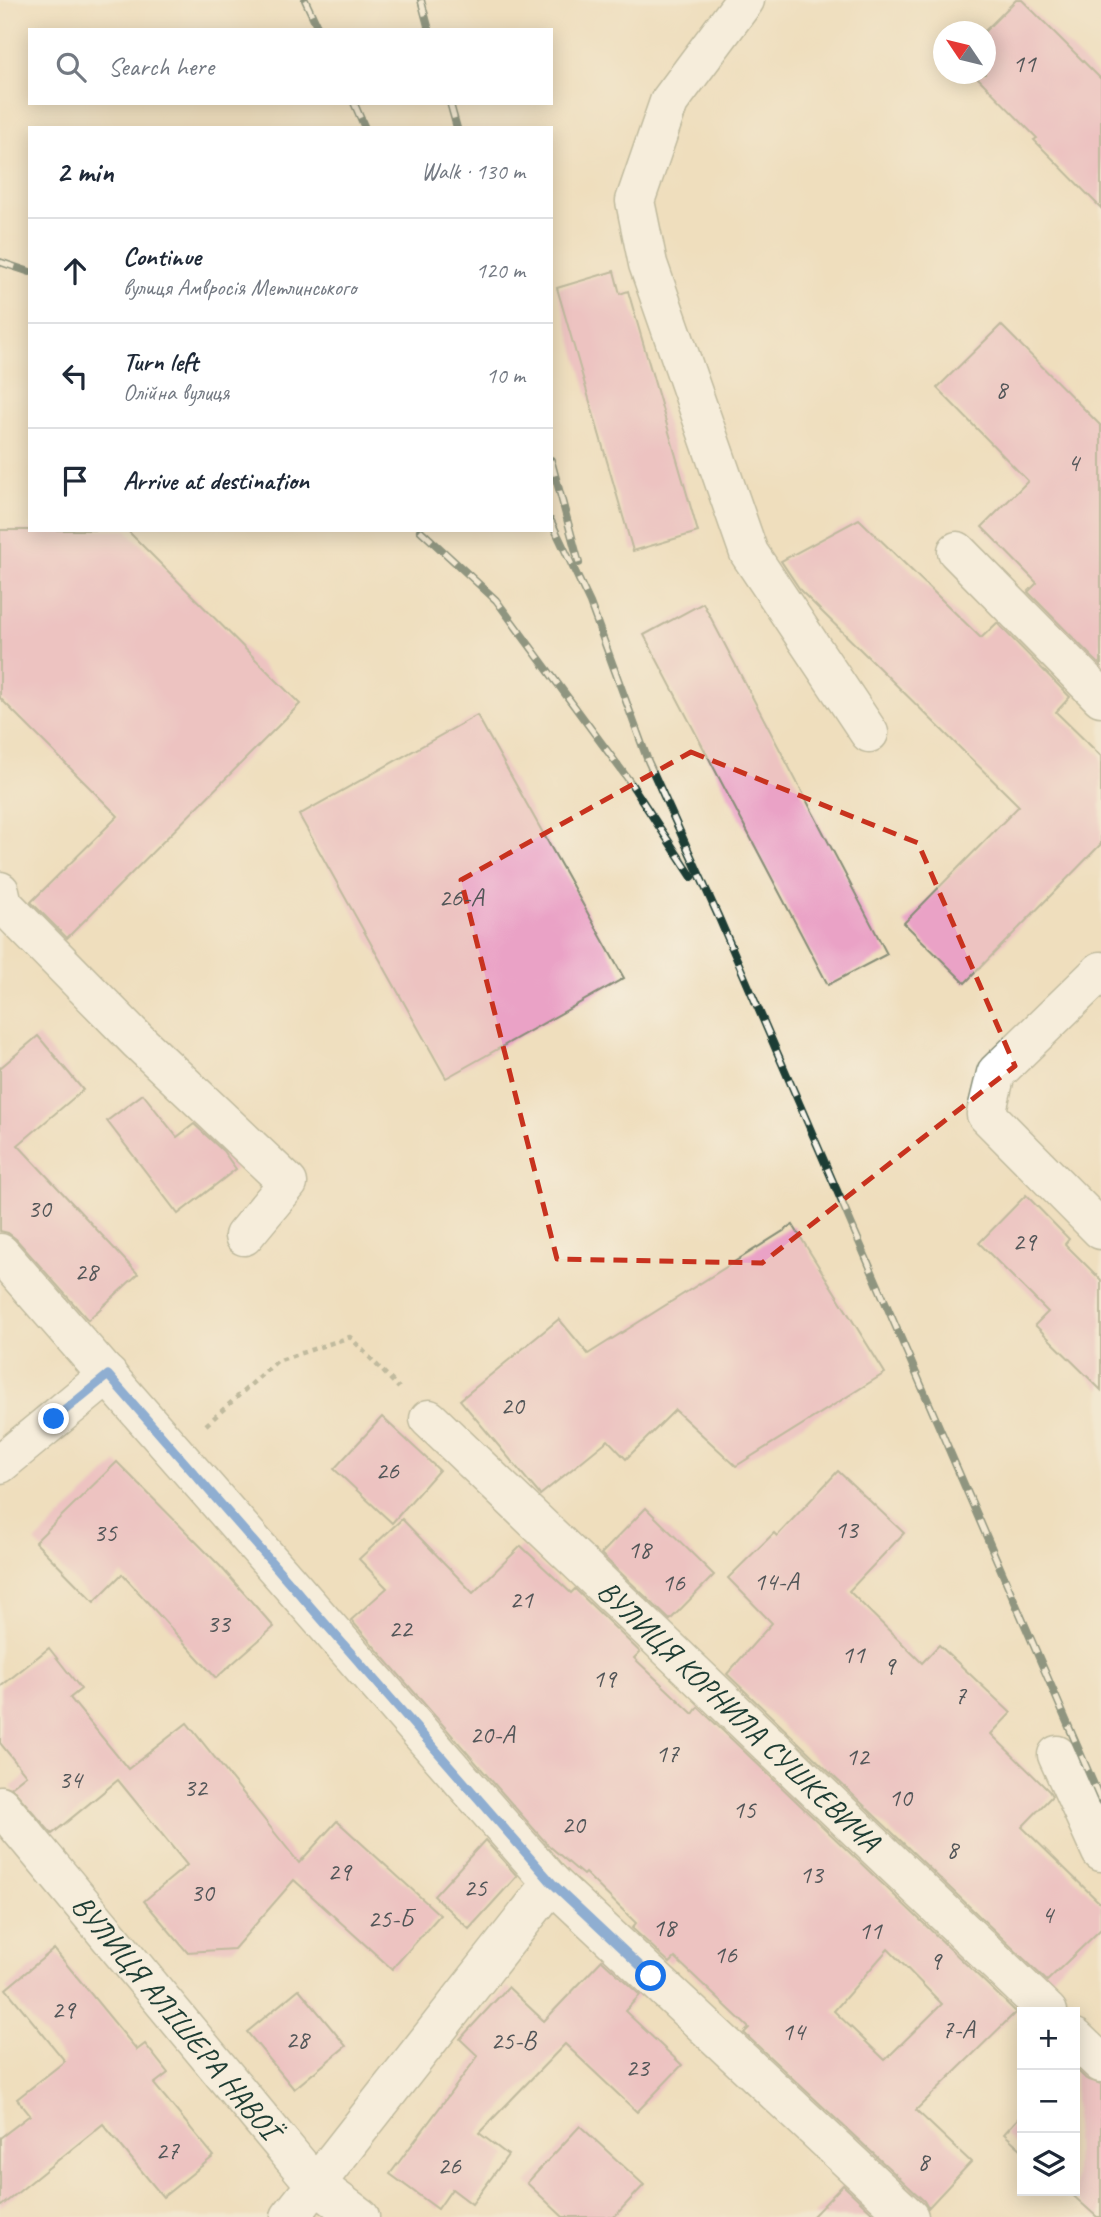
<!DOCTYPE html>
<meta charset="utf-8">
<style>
:root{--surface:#fff;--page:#f6f6f7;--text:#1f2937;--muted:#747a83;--line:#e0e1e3}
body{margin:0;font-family:Caveat,sans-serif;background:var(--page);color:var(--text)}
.controls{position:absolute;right:21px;bottom:21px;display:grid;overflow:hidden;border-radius:0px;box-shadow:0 4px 18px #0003}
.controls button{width:63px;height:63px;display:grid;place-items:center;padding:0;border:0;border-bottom:2px solid var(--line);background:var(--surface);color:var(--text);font:35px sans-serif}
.compass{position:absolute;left:933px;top:21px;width:63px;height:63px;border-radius:50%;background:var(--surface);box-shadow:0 4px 18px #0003;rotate:305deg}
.stop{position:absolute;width:21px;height:21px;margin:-16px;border:5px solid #1a73e8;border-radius:50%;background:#fff}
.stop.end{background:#1a73e8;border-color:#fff;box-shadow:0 2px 7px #0008}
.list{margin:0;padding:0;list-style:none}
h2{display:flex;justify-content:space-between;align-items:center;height:91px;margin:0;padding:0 28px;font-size:30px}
h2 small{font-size:23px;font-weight:400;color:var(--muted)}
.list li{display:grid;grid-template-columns:46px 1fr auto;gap:21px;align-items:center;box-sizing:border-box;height:105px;padding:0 28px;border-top:2px solid var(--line)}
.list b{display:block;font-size:26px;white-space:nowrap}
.list p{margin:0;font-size:23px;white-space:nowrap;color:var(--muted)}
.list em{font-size:23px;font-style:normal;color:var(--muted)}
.icon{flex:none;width:38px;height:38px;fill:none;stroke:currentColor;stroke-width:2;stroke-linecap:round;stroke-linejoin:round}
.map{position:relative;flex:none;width:1101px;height:2217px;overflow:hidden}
.search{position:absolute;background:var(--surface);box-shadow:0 4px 18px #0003;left:28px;top:28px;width:525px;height:77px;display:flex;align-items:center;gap:18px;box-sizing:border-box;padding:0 24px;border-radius:0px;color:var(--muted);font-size:26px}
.panel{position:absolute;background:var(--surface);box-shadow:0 4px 18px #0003;left:28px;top:126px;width:525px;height:406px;border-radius:0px}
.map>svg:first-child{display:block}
.building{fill:#eaa2c6;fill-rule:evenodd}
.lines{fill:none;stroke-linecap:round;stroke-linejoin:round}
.minor-casing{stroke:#878e78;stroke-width:41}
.path{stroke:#878e78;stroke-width:4.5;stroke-dasharray:5 5;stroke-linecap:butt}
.minor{stroke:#fff;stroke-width:38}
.rail-casing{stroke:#1f3d34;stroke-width:8}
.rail{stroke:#f7f3e8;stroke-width:5;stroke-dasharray:16;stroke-linecap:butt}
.route{stroke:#1a73e8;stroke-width:9}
.marked{fill:none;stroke:#c8321e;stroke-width:5;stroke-dasharray:14 9;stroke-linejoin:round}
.labels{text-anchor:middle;stroke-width:5;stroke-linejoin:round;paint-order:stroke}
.number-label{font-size:26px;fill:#525658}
.street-label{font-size:30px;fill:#1f3d34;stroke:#f7f3e8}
</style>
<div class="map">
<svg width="1101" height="2217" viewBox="0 0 1101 2217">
<rect width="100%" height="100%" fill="#f7f3e8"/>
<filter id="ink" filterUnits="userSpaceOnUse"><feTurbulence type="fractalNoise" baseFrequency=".0143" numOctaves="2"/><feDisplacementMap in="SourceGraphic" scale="14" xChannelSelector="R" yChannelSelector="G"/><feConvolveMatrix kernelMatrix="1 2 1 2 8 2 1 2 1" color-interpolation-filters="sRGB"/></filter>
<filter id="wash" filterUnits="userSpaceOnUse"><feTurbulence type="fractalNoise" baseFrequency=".00686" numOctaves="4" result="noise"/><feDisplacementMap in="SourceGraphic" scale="28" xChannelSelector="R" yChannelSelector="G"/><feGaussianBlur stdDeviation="1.57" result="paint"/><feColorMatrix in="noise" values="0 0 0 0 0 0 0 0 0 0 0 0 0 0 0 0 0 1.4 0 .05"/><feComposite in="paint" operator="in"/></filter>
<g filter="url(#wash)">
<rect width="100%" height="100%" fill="#efdebd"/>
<g id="blocks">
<g class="building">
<path d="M1016,0H1022L1101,79V208L1034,140L1037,138L974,74H985L984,32Z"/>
<path d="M614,271L620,294L628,291L698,532L633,551L557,288Z"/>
<path d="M1001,325L1101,426V666L1028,592L1037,583L982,527L1028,481L937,388Z"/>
<path d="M859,519L981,638L997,623L1070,697L1056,712L1101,756V844L965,983L904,923L1019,806L801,591L781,561Z"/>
<path d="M0,530H127L300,704L67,938L31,902L118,816L0,698Z"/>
<path d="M703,603L887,954L828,985L644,635Z"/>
<path d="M477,715L624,978L446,1078L299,815Z"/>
<path d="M38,1036L83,1090L18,1145L138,1274L88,1320L16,1239L8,1233L0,1231V1068Z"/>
<path d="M143,1094L177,1137L194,1124L223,1151L236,1169L178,1214L107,1121Z"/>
<path d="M1026,1195L1069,1239L1065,1244L1101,1280V1390L1035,1325L1048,1312L979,1243Z"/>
<path d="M793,1225L885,1373L736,1466L675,1410L626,1459L608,1440L540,1495L460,1400L559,1319L588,1354Z"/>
<path d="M382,1417L439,1470L392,1523L334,1469Z"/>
<path d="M117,1462L220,1566L274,1627L216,1678L122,1574L94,1602L35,1542Z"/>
<path d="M838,1471L904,1533L849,1591L922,1663L939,1645L1011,1713L991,1734L1049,1791L1052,1796L1022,1827L1101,1904V1929L1047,1981L727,1674L772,1623L728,1578L774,1533L777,1536Z"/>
<path d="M646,1508L714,1575L670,1620L601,1554Z"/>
<path d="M402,1519L473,1593L521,1546L571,1593L575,1589L640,1652L634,1658L693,1714L698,1707L1016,2012L916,2110L971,2162L928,2208L924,2201L744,2033L749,2028L675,1958L670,1963L632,1928L636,1923L585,1873L583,1875L547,1844L351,1620L387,1588L359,1559ZM888,1949L942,2004L885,2060L834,2011Z"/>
<path d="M49,1648L81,1689L70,1698L128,1769L187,1723L299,1863L337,1821L440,1915L392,1969L294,1880L234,1949L187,1952L144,1901L187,1865L118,1780L52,1834L11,1787L26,1775L0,1743V1687Z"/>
<path d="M485,1840L517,1876L469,1929L434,1896Z"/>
<path d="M54,1949L137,2050L145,2044L168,2073L154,2084L214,2156L163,2197L103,2124L0,2207V2138L30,2115L17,2099L65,2061L6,1989Z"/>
<path d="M602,1960L640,1995L625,2011L682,2065L637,2112L565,2044L479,2133L508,2155L472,2204L452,2189L438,2209L390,2174L478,2056L460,2039L508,1987L544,2021Z"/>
<path d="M299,1989L346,2046L294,2089L247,2032Z"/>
<path d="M1075,2068L1086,2079L1101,2084V2217H1097L1068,2191H1075Z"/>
<path d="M1022,2114V2150L1004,2134Z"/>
<path d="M580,2126L644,2185L614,2217H563L527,2183Z"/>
<path d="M843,2185L877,2217H812Z"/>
</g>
</g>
</g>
<g filter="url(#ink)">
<use href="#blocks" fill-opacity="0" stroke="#878e78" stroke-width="2"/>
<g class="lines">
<g class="minor-casing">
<g id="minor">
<path d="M745,0L669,102L635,201L648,264L749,553L869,733"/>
<path d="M957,551L1101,697"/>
<path d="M0,891L3,904L138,1041L288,1183L244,1236"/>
<path d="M1101,971L996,1073L986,1114L1101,1230"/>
<path d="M0,1253L552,1883L909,2217"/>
<path id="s1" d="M429,1419L1048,2012"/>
<path d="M0,1464L108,1375"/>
<path d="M1057,1755L1101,1852"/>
<path id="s2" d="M0,1805L314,2183L360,2217"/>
<path d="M1075,2038L1101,2063"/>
<path d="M290,2217L552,1883"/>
</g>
</g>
<path class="path" d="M206,1425L277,1361L350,1337L399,1388"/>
<use href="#minor" class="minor"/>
<g class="rail-casing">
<g id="rail">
<path d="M305,0L319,30"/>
<path d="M421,0L429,30"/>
<path d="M354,103L365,128"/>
<path d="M450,103L457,128"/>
<path d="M0,262L30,272"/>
<path d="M551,460L579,563"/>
<path d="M551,521L590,603L648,761L719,918L1101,1801"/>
<path d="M420,530L496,600L628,779L692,877"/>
</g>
</g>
<use href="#rail" class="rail"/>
</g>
</g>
<g class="lines" filter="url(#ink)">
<path class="route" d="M54,1419L108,1375L552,1883L651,1976"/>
</g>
<path d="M0 0H1101V2217H0ZM691,752L918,843L1015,1066L762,1263L557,1259L461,880Z" fill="#efdebd" fill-opacity=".55" fill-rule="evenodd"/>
<path class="marked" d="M691,752L918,843L1015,1066L762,1263L557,1259L461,880Z"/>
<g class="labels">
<g class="number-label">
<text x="1024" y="72">11</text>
<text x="1001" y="398">8</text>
<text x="1073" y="471">4</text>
<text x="461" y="906">26-А</text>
<text x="39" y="1217">30</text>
<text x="1024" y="1250">29</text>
<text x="86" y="1280">28</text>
<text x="512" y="1414">20</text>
<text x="387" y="1479">26</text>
<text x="846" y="1538">13</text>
<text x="105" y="1541">35</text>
<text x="639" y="1558">18</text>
<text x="776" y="1590">14-А</text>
<text x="673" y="1591">16</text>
<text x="521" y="1608">21</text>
<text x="218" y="1632">33</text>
<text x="400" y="1637">22</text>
<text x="853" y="1663">11</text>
<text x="889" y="1674">9</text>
<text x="604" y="1687">19</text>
<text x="960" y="1704">7</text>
<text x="492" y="1743">20-А</text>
<text x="667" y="1762">17</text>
<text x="857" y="1765">12</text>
<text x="70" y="1788">34</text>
<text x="195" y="1796">32</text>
<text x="900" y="1806">10</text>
<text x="744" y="1818">15</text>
<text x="573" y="1833">20</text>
<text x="952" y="1858">8</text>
<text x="339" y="1880">29</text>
<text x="811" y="1883">13</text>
<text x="475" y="1896">25</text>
<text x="202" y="1901">30</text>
<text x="1047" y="1923">4</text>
<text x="390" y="1927">25-Б</text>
<text x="664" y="1936">18</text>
<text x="870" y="1939">11</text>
<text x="725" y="1963">16</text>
<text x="935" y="1969">9</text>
<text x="63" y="2018">29</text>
<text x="958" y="2038">7-А</text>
<text x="793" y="2040">14</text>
<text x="297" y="2048">28</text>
<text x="513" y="2049">25-В</text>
<text x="637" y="2076">23</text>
<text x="167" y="2159">27</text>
<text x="923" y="2170">8</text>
<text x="449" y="2174">26</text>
</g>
<g class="street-label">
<text dy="10" stroke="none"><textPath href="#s1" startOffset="429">ВУЛИЦЯ КОРНИЛА СУШКЕВИЧА</textPath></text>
<text dy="10" stroke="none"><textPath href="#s2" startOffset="275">ВУЛИЦЯ АЛІШЕРА НАВОЇ</textPath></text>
</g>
</g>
</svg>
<div class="controls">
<button>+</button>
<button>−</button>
<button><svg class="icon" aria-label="layers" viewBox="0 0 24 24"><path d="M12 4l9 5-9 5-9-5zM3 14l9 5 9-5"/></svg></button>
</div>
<svg class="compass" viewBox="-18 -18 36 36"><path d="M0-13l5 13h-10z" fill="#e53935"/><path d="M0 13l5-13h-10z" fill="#747a83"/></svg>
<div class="stop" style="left:651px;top:1976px"></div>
<div class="stop end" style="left:54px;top:1419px"></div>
<div class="search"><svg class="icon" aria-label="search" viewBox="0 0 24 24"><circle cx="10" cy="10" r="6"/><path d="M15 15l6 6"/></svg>Search here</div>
<section class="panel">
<h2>2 min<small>Walk · 130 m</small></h2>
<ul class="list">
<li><svg class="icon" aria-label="ahead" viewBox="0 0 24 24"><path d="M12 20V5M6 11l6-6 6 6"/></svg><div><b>Continue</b><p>вулиця Амвросія Метлинського</p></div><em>120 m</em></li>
<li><svg class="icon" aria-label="left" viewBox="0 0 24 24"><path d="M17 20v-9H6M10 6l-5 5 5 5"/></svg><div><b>Turn left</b><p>Олійна вулиця</p></div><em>10 m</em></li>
<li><svg class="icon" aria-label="arrive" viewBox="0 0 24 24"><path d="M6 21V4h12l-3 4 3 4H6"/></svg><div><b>Arrive at destination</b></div></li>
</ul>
</section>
</div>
